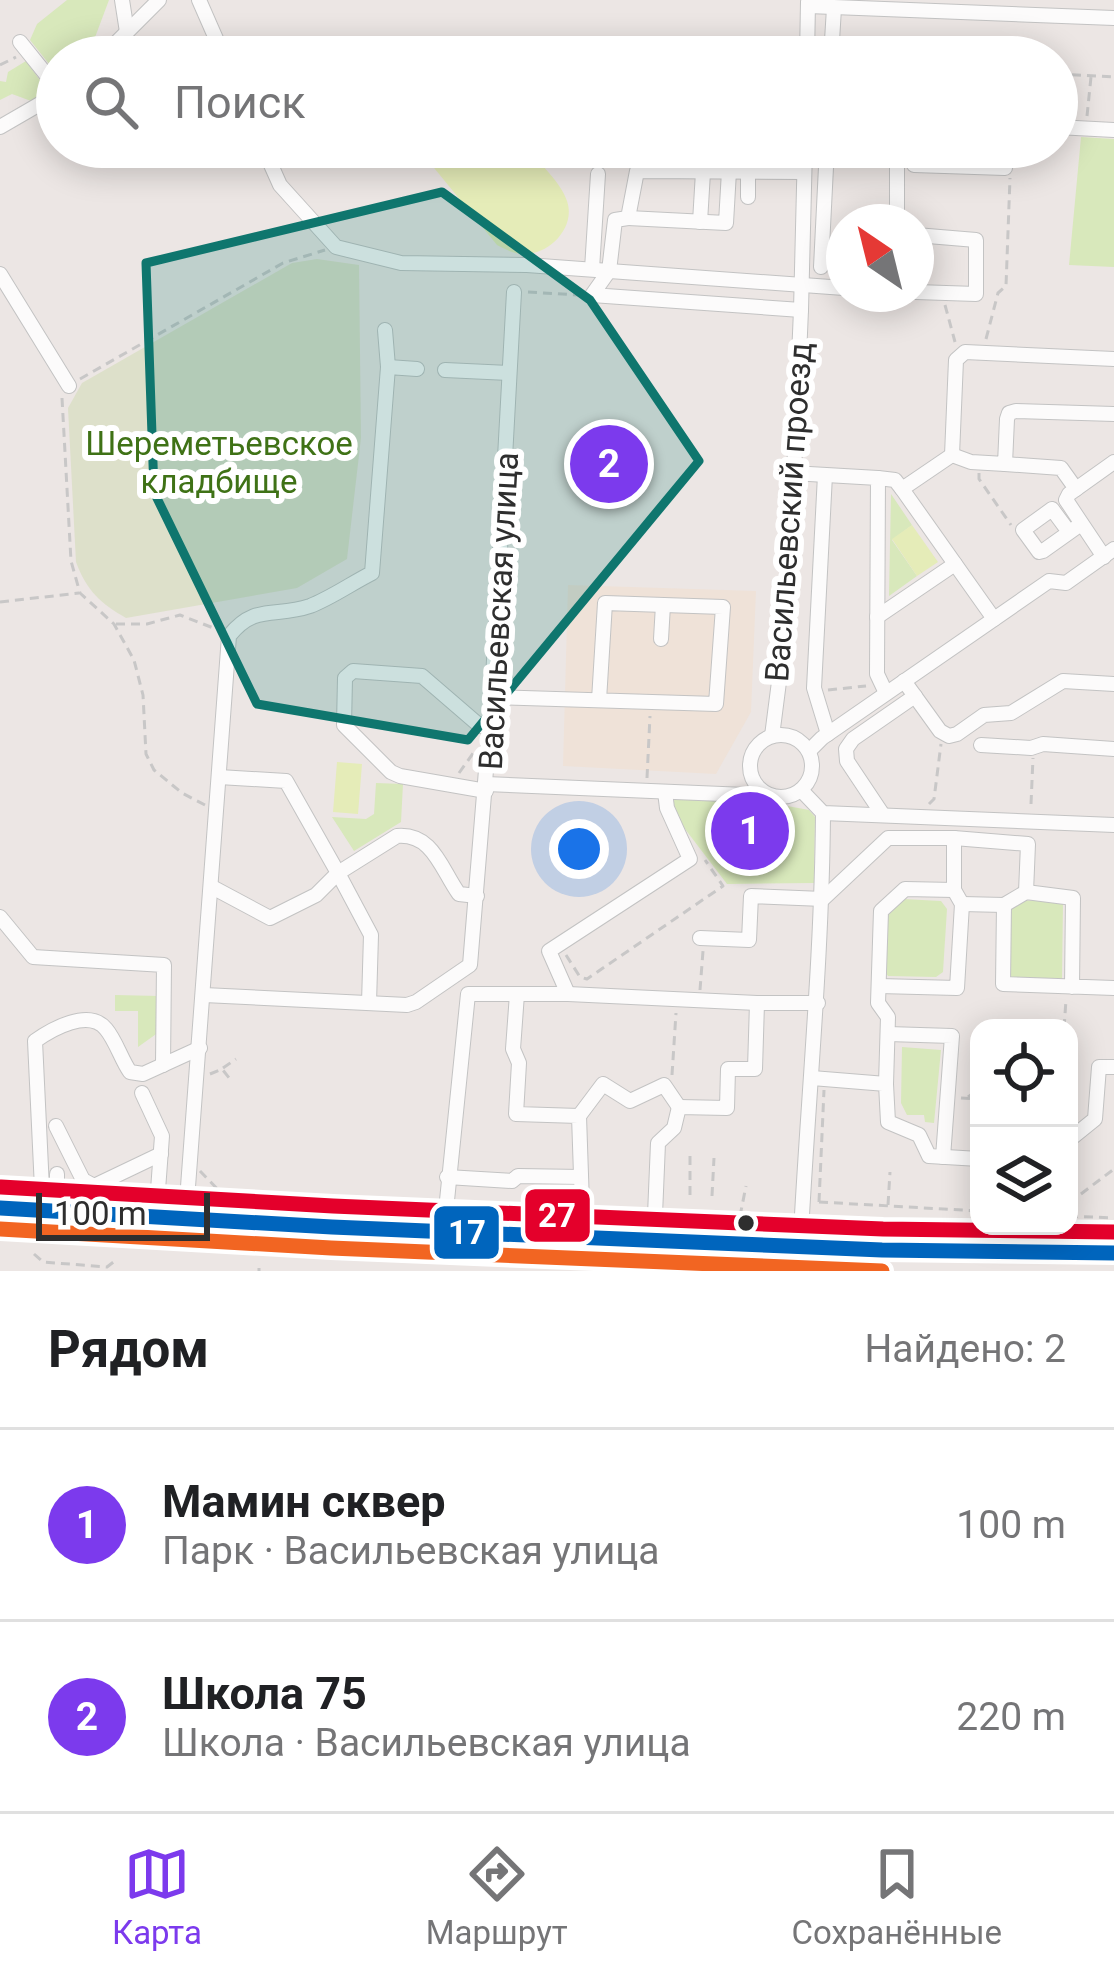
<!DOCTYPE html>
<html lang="ru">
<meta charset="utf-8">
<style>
:root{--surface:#fff;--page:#f6f6f6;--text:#202124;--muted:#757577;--line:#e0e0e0;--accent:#7c3aed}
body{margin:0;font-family:Roboto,sans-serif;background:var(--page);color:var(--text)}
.controls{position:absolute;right:36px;bottom:36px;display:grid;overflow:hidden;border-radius:24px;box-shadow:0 6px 30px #0003}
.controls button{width:108px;height:108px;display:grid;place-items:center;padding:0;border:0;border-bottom:3px solid var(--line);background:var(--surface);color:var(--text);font:60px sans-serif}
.compass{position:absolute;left:826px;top:204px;width:108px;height:108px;border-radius:50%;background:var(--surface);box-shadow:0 6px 30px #0003;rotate:325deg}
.scale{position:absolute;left:36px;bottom:30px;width:174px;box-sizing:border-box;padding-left:12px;border:6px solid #2e2e2e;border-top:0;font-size:33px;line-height:42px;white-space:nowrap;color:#2e2e2e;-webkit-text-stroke:9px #fff;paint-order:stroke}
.you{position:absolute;left:579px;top:849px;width:42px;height:42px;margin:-30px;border:9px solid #fff;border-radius:50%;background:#1a73e8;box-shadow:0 0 0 18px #1a73e833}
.badge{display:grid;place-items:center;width:78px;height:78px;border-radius:50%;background:var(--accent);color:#fff;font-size:39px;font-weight:700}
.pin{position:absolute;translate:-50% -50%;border:6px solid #fff;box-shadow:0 3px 12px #0006}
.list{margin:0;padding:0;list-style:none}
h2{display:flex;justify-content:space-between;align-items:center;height:156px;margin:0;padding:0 48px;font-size:51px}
h2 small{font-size:39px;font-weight:400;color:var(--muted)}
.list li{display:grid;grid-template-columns:78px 1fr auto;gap:36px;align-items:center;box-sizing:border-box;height:192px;padding:0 48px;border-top:3px solid var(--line)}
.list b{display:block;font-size:45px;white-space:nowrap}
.list p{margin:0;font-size:39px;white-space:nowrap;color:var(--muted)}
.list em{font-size:39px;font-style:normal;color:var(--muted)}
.icon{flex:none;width:66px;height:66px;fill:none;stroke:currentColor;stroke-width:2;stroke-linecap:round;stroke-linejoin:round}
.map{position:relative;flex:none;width:1114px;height:1271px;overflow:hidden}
.search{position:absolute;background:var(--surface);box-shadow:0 6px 30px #0003;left:36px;right:36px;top:36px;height:132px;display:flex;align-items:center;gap:30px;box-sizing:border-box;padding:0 42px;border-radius:66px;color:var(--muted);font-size:45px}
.sheet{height:540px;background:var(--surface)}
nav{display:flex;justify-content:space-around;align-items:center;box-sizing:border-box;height:168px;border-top:3px solid var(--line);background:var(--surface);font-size:33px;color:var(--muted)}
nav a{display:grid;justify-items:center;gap:6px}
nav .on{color:var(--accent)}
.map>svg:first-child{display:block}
.education{fill:#efe2d8}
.green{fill:#d8e8bb}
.cemetery{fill:#dde0ca}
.pitch{fill:#e5ecb8}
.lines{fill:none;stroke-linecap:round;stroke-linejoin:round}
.minor-casing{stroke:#c3c3c3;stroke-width:16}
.major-casing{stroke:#c6c4c4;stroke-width:20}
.path{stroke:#c8c7c7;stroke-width:3;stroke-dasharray:9 6;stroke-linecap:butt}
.minor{stroke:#fcfbfb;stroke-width:14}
.major{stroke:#e9dfd5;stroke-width:16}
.bus-1-casing{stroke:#fff;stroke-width:24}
.bus-2-casing{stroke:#fff;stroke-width:24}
.bus-3-casing{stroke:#fff;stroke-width:24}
.bus-1{stroke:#0065bd;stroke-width:15}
.bus-2{stroke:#f26522;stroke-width:15}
.bus-3{stroke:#e4002b;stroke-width:15}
.marked{fill:#0f766e;fill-opacity:0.2;stroke:#0f766e;stroke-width:9;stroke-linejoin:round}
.bus-dot{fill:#2e2e2e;stroke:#fff;stroke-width:4.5}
.labels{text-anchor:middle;stroke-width:12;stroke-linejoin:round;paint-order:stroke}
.park-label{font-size:33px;fill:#3f7216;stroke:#fff}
.street-label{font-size:33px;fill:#2e2e2e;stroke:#fff}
.line-badge{stroke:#fff;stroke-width:4.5}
.badge-label{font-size:33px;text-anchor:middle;font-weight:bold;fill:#fff}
</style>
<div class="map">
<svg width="1114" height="1271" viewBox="0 0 1114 1271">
<rect width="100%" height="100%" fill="#ece6e4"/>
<path class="education" d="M568,585L756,591L751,712L716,774L563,766Z"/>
<g class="green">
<path d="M67,0H109L91,48L81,57H57V74L30,40L37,24Z"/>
<path d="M26,61L47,90L31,101L12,94L0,100V81L6,82L8,72Z"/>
<path d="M1081,137L1114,139V267L1069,265Z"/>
<path d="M891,494L912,525L892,540L917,576L889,596Z"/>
<path d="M376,783L403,784L401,822L354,851L332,817L366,819L374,814Z"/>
<path d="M674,799L771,803L809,810L815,817L814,883L727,884L672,812L670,804Z"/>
<path d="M903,899L941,901L947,909L943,972L936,977L888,976L883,969L885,919Z"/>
<path d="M1017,900L1063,902L1062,979L1008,978V908Z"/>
<path d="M115,995L160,996L159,1032L138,1047V1011H115Z"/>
<path d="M902,1047L941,1050L934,1123L925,1122L924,1115H907L901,1103Z"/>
</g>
<path class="cemetery" d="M317,259L359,265L361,438L347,559L297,588L126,618C101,604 86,590 76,562L68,408L82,383L292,263Z"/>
<g class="pitch">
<path d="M417,147H526C538,162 561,182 567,201C576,227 550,254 525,254C515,254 506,250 497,245Z"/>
<path d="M912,525L938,562L917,576L892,539Z"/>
<path d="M337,762L362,764L358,814L333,812Z"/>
</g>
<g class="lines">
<g class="minor-casing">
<g id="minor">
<path d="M122,0L127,32"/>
<path d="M199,0L224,57"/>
<path d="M808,6L1114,18"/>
<path d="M20,42L57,88"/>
<path d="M102,57L159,0"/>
<path d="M807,57L808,2"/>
<path d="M831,57L834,8"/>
<path d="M0,127L57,94"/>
<path d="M1057,127L1114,130"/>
<path d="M263,147L280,185L336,247L401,263L527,265L844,288"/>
<path d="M914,147V165L1005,168"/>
<path d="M641,152V147"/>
<path d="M748,197V171"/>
<path d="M628,218L726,223L729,171"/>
<path d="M700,222L703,172"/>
<path d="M897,222V147"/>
<path d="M916,235L976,240V294L916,292"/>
<path d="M821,267L827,147"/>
<path d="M592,269L598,174"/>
<path d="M0,274L69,386"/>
<path d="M801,310L592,295L609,271L615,220L628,218L637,171L804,172"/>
<path d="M385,330L388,367"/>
<path d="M445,370L509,373"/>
<path d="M952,455L956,360L965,352L1114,359"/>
<path d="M952,455L971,462L1005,464L1007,419L1009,413L1016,411L1114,414"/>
<path d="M1005,464L1061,468L1076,489"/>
<path d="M792,473L878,478L877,674L886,693"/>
<path d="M825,475L814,688L828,734"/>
<path d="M878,478L895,480L902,489L952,455"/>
<path d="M902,489L994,619"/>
<path d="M1069,532L1052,509L1023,530L1039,552L1043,551L1081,524"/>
<path d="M1104,557L1066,500L1069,494L1114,462"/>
<path d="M877,617L955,564"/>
<path d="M661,639L663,605"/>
<path d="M904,681L940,731L949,736L957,734L984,715L1011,713L1063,681L1114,684"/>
<path d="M492,697C567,699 642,701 716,704L723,607L605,603L599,700"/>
<circle cx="781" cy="766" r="31"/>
<path d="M772,736L788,612L801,310L805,147"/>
<path d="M981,745L1031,748L1043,744L1114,749"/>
<path d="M809,751L822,738L1049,581L1066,583L1114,549"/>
<path d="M486,784L771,796"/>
<path d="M801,790L823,813L1114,825"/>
<path d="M486,791L400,776L391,772L344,725L345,678L353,671L422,676L480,726L490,728"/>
<path d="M883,815L847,761L846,749L853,739L915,696"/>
<path d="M954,838L1028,844L1026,892"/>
<path d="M212,887L270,918L316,895L338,873L286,781L219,777"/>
<path d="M962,904L1004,905"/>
<path d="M0,917L33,957L164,965L163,1065"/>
<path d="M700,938L749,940L751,896L823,899L888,838H954V890L962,904L957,988L879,986"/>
<path d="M1072,987L1073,898L1026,892L1004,905L1003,984L1114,988"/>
<path d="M517,994L513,1049L519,1063L516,1114L579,1116L582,1204L580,1235"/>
<path d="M568,994L549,951L690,859L667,808L665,792"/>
<path d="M204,995L407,1005L416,1002L470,965L492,697L514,292"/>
<path d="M369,1003L371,935L338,873L397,836C433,833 441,869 459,894L477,896"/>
<path d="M888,1034L952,1036L943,1157"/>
<path d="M812,1078L886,1084L888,1122L919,1135L929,1156L979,1159"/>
<path d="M886,1084L888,1017L878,1003L881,911L905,889L954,890"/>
<path d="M142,1093L162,1136L156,1217"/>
<path d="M579,1116L603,1084L630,1101L664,1085L679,1107"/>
<path d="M56,1126L83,1180L94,1186L161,1154"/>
<path d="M1069,1140L1095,1119L1099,1067H1114"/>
<path d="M447,1177L512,1181L518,1176L581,1177"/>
<path d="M43,1210L35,1041C52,1029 89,1008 106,1029C116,1041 121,1059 130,1072L143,1074L200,1048"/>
<path d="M57,1210V1174"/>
<path d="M185,1227L229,636C255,603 276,618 310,606C331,598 352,583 372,573L388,367L417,369"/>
<path d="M444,1230L468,994H568L757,1003"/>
<path d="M654,1239L658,1143L674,1128L679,1107L727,1108L728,1069H755L757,1003H818"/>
<path d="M799,1271C806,1118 822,966 823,813"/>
</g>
</g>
<g class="major-casing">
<g id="major">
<path d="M0,1208L332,1227L573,1235L882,1250L1114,1253"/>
<path d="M0,1230L485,1253L773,1271"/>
</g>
</g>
<g class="path">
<path d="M0,65L16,57"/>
<path d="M1057,74L1114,77"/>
<path d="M1087,116L1091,77"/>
<path d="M832,264H835L836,235"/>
<path d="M528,292L578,295"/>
<path d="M945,305L955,342"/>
<path d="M986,339L998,293L1006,286L1010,178"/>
<path d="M80,379L283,263L325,250"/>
<path d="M62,398L71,561L80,593L114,624L134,660L143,695L146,754L154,770L182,793L205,805"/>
<path d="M979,473V479L1011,525"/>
<path d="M0,602L79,593"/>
<path d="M116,624H147L180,615L216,629"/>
<path d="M828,690L866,686"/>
<path d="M459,773L474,752"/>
<path d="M647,778L650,716"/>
<path d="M929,804L934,799L941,744"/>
<path d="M1031,804L1033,758"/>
<path d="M566,955L580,977L587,979L723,886L705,860"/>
<path d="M700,990L703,951"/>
<path d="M1064,1028L1066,1000"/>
<path d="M223,1068L236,1059"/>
<path d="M210,1074L222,1069L230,1079"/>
<path d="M672,1075L676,1013"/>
<path d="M968,1097L979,1089"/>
<path d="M961,1098L979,1099"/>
<path d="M1069,1105L1082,1106"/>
<path d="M690,1156V1195"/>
<path d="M200,1171L228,1200"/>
<path d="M712,1196L714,1158"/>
<path d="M819,1202L824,1090"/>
<path d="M819,1202L979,1211"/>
<path d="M1069,1203L1114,1169"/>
<path d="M888,1205L890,1172"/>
<path d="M1069,1216L1114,1218"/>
<path d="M737,1231L746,1186"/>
<path d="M34,1254L43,1262L107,1267L116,1260"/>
<path d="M259,1271V1268"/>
</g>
<use href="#minor" class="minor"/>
<use href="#major" class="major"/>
<g class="bus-1-casing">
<path id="bus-1" d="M0,1208L332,1227L882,1250L1114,1253"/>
</g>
<g class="bus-2-casing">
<path id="bus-2" d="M0,1229L331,1248L882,1271"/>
</g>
<g class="bus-3-casing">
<path id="bus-3" d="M1,1187L333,1206L883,1229L1114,1232"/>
</g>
<use href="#bus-1" class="bus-1"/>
<use href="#bus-2" class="bus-2"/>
<use href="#bus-3" class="bus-3"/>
</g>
<path class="marked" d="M442,192L590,300L699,461L468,740L257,704L154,492L146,263Z"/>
<circle class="bus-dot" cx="746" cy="1223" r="10"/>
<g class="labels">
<g class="park-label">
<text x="219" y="455">Шереметьевское<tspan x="219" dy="38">кладбище</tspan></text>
</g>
<g class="street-label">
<text transform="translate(788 512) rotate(-86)" y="12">Васильевский проезд</text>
<text transform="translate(498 611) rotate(-87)" y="12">Васильевская улица</text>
</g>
</g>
<g class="line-badge">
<rect x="523" y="1187" width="69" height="57" rx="12" fill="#e4002b"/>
<rect x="432" y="1204" width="69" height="57" rx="12" fill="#0065bd"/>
</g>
<g class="badge-label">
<text x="557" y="1227">27</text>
<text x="467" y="1244">17</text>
</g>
</svg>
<div class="controls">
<button><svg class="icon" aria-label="locate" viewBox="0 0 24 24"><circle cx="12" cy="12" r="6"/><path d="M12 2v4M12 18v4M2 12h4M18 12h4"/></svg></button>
<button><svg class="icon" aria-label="layers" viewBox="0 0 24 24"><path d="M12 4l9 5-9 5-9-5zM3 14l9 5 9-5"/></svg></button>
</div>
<svg class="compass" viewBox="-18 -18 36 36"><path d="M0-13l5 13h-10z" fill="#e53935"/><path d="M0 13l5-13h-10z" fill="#757577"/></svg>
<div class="scale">100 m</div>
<div class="you"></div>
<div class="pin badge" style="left:750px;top:831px">1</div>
<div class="pin badge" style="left:609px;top:464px">2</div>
<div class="search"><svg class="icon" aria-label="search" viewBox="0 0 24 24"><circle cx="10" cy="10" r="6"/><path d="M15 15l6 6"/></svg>Поиск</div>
</div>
<section class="sheet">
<h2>Рядом<small>Найдено: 2</small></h2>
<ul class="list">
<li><span class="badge">1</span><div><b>Мамин сквер</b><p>Парк · Васильевская улица</p></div><em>100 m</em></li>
<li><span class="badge">2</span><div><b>Школа 75</b><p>Школа · Васильевская улица</p></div><em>220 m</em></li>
</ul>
</section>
<nav>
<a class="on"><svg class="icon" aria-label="map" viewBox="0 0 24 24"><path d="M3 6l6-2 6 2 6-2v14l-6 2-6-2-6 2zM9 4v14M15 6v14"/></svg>Карта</a>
<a><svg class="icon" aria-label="directions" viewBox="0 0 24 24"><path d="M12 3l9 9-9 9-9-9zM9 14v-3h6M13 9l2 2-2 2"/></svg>Маршрут</a>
<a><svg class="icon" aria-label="saved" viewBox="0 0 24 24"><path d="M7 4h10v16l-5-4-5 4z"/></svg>Сохранённые</a>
</nav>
